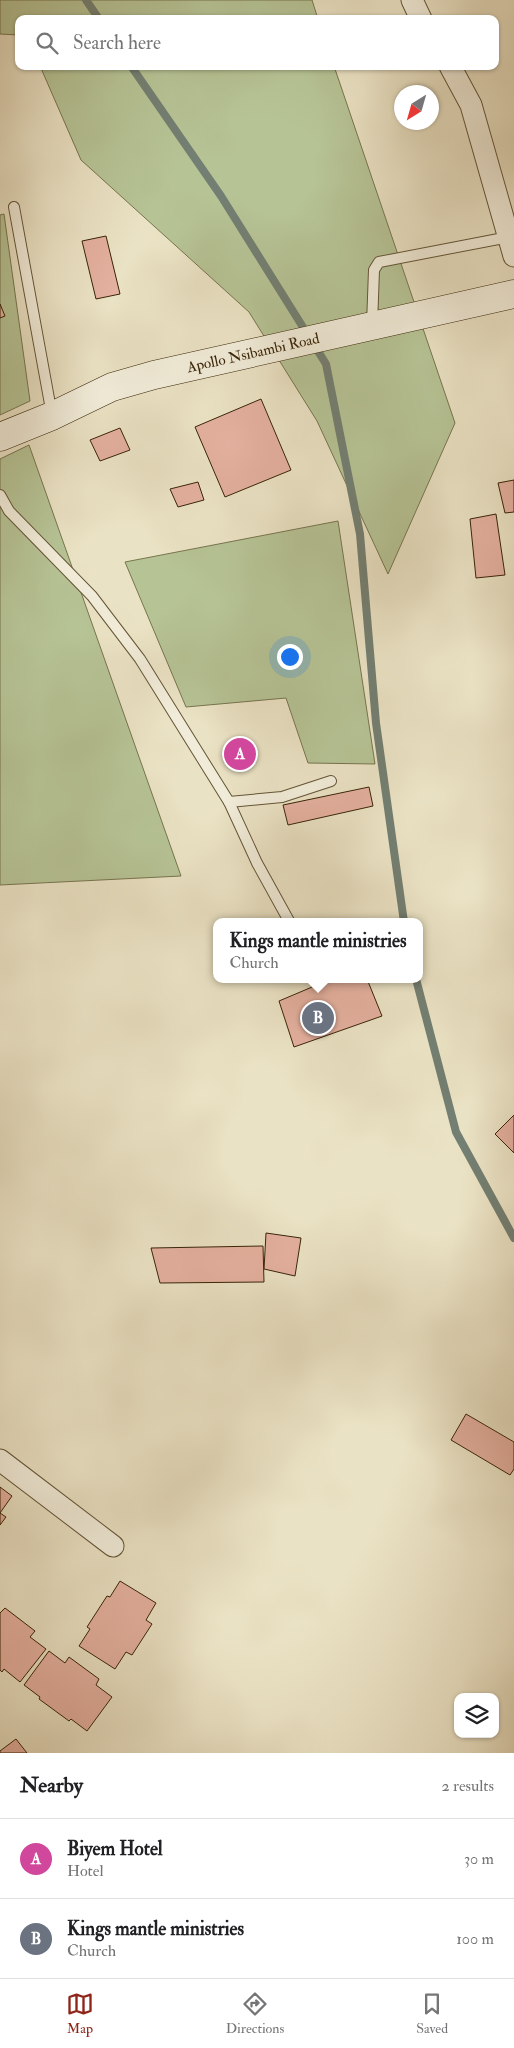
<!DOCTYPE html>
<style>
:root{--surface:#fff;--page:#f2f2f2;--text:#202124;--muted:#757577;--line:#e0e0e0;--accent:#8f2418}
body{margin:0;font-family:"IM FELL Double Pica",serif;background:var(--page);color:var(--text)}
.controls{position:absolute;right:15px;bottom:15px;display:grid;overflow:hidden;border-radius:10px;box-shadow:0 1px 4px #0004}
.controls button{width:45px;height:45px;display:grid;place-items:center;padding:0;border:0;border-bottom:1px solid var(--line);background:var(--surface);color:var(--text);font:25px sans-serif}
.compass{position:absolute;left:394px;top:85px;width:45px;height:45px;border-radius:50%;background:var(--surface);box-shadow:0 1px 4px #0004;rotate:217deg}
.you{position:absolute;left:289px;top:656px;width:18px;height:18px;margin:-12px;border:4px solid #fff;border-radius:50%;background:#1a73e8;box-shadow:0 0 0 8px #1a73e833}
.badge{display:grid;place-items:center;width:32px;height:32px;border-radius:50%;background:var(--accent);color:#fff;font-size:16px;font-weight:700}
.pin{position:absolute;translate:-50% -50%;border:2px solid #fff;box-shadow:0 1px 5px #0006}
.popup{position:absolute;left:213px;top:918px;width:210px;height:65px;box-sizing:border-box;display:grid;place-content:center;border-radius:10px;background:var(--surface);filter:drop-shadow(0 1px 4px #0005);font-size:16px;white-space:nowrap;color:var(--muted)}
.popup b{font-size:19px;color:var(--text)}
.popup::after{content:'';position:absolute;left:50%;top:100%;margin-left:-10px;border:10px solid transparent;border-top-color:var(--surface)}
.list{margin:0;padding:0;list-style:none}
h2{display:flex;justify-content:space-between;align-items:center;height:65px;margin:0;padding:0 20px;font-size:21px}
h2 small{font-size:16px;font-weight:400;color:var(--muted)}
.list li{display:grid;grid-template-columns:32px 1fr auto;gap:15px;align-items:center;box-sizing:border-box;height:80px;padding:0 20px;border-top:1px solid var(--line)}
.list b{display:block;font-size:19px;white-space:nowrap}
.list p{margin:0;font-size:16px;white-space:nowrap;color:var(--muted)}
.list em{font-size:16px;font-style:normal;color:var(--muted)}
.icon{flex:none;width:28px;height:28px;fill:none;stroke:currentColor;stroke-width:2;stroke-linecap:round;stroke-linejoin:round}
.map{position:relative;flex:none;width:514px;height:1753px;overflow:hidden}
.search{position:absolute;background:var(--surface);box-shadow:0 1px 4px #0004;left:15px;right:15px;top:15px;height:55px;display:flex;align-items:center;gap:12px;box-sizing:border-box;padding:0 18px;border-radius:10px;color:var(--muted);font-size:19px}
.sheet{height:225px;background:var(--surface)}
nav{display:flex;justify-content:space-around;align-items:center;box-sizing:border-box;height:70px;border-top:1px solid var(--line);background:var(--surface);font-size:14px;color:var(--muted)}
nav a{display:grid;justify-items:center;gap:2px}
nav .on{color:var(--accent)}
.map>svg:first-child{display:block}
.green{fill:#b6c395;stroke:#77744e}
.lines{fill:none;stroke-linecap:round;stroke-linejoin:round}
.stream{stroke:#737f72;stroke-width:8}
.building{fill:#e4b09f;stroke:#382407}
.lane-casing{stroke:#645436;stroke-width:12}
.street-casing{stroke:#645436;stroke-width:23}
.secondary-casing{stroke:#382407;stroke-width:29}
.lane{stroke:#f1ecd9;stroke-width:10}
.street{stroke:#f1ecd9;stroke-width:21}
.secondary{stroke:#f1ecd9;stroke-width:28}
.labels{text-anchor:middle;stroke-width:4;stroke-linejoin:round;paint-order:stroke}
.street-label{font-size:15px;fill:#382407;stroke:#f1ecd9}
</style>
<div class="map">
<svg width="514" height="1753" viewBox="0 0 514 1753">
<rect width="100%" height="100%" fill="#eae2c4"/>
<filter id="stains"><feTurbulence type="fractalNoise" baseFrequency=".004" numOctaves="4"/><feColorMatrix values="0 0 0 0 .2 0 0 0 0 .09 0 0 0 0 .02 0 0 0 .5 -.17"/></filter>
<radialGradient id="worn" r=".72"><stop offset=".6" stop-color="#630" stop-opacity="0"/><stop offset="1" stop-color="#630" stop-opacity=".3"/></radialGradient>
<g class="green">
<path d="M0,0H312L318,19H19V35L0,34Z"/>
<path d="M40,66H334L455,423L388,574L317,421L249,312L81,160Z"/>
<path d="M4,214L30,401L0,415V215Z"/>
<path d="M29,445L181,876L0,885V459Z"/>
<path d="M338,521L375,764L308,763L286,698L186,707L125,562Z"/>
</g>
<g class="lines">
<g class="stream">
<path d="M86,0L99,19"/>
<path d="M131,66L221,196L326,364L360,534L376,723L404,922"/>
<path d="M416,979L456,1132L514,1238"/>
</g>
</g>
<g class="building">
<path d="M106,236L120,294L96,299L82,241Z"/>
<path d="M0,304L5,316L0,318Z"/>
<path d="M261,399L291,470L225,497L195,427Z"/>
<path d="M120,428L130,450L100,461L90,440Z"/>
<path d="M514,480V512L505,513L498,483Z"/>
<path d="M198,482L204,500L178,507L170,489Z"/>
<path d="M496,514L505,575L476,578L470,519Z"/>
<path d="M369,787L373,806L288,825L283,805Z"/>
<path d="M331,979H367L382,1016L294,1047L279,1001Z"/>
<path d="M514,1115V1153L495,1134Z"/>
<path d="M266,1233L301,1238L295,1276L264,1269Z"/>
<path d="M263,1246L264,1282L160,1283L151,1248Z"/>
<path d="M466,1414L514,1442V1469L510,1475L451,1440Z"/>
<path d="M0,1487L12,1496L0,1513L6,1517L0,1525Z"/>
<path d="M120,1581L156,1603L146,1620L152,1624L132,1655L126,1652L115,1669L79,1646L90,1629L87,1627L107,1596L110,1597Z"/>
<path d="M5,1608L35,1631L30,1637L46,1649L20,1682L4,1669L2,1672L0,1670V1613Z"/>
<path d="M49,1651L65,1663L69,1657L99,1679L96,1685L112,1697L87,1731L71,1719L69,1721L39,1699L40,1697L24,1685Z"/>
<path d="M16,1739L27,1753H0V1751Z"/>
</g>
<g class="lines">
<g class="lane-casing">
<g id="lane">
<path d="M14,207L52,415"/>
<path d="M372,325L374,270L379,262L509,237"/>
<path d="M0,495L9,511L92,596L140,659L229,802L257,863L289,921"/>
<path d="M229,802L282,797L331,781"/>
</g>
</g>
<g class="street-casing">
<g id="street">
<path d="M412,0L421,19"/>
<path d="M450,66L471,105L514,256"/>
<path d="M0,1460L113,1546"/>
</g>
</g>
<g class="secondary-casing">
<g id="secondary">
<path id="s1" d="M0,437L52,416L112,387L154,375L514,294"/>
</g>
</g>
<use href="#lane" class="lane"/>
<use href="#street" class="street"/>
<use href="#secondary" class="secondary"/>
</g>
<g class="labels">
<g class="street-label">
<text dy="5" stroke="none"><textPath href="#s1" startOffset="268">Apollo Nsibambi Road</textPath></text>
</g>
</g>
<rect width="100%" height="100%" filter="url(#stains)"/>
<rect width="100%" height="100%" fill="url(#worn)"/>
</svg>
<div class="controls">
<button><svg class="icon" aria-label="layers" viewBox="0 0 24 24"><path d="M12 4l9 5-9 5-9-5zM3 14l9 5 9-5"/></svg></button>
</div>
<svg class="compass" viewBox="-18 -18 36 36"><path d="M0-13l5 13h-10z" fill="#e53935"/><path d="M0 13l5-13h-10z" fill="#757577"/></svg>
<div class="you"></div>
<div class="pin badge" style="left:240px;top:754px;background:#d1479c">A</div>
<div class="pin badge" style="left:318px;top:1018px;background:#6b7280">B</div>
<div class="popup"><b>Kings mantle ministries</b>Church</div>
<div class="search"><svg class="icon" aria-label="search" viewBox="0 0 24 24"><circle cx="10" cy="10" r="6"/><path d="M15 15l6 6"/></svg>Search here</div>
</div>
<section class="sheet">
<h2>Nearby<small>2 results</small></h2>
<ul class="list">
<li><span class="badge" style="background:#d1479c">A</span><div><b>Biyem Hotel</b><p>Hotel</p></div><em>30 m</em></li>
<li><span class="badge" style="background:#6b7280">B</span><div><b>Kings mantle ministries</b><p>Church</p></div><em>100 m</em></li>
</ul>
</section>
<nav>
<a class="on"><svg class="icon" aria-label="map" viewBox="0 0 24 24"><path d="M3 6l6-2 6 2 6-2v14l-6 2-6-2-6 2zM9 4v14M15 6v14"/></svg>Map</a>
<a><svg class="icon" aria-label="directions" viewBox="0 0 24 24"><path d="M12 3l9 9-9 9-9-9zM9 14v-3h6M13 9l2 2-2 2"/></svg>Directions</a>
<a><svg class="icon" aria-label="saved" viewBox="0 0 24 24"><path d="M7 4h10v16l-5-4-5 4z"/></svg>Saved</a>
</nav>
